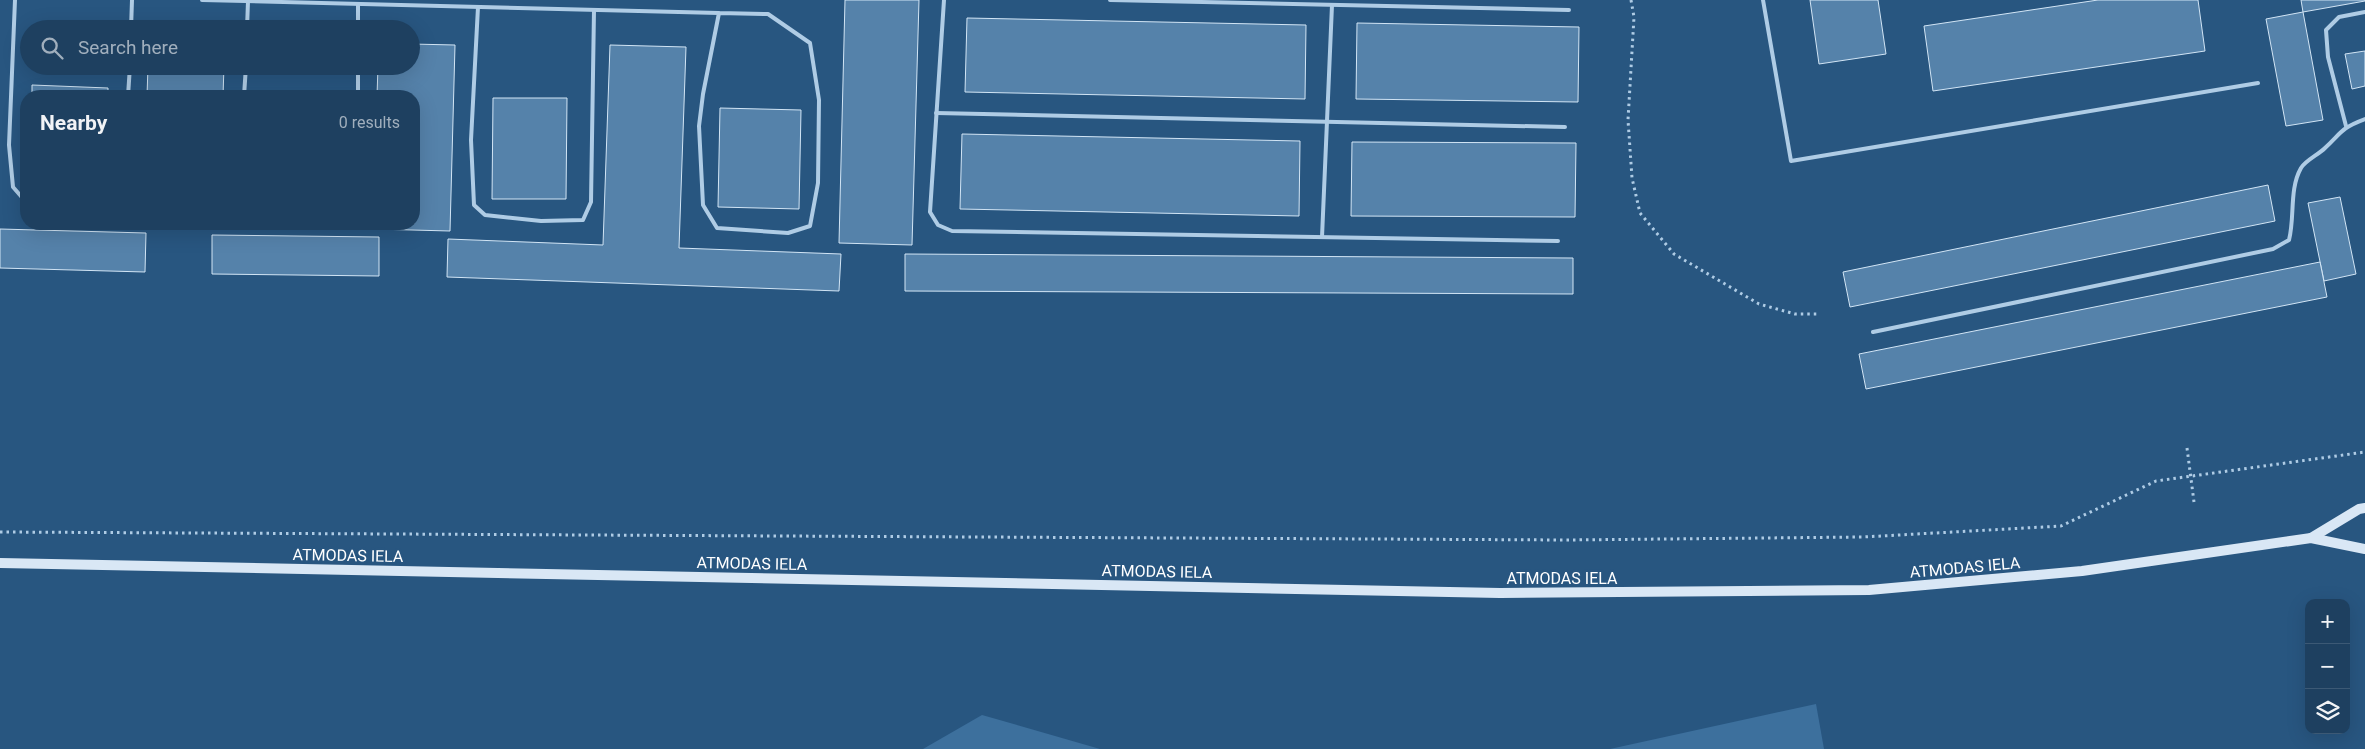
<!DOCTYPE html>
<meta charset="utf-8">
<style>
:root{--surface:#1e4060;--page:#2b4b69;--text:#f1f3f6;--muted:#a1afbd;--line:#3c5975}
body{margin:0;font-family:Roboto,sans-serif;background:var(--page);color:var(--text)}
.controls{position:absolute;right:15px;bottom:15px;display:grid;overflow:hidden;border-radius:10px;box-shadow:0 5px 20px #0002}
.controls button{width:45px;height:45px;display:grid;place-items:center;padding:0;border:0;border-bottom:1px solid var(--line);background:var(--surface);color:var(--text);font:25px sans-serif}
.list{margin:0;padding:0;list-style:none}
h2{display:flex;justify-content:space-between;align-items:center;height:65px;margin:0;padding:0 20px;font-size:21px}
h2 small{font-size:16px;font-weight:400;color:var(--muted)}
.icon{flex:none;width:28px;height:28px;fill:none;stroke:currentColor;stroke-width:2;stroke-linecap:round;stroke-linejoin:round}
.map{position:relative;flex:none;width:2365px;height:749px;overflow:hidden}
.search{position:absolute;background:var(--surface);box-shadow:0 5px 20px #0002;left:20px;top:20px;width:400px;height:55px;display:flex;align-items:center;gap:12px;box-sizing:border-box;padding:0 18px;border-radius:28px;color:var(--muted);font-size:19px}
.panel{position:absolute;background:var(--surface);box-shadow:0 5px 20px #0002;left:20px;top:90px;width:400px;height:140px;border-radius:20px}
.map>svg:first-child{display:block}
.green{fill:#3d709d}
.building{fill:#5582aa;stroke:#d2e5f5}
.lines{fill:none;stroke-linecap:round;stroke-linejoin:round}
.path{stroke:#afcce5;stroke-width:3;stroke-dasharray:2.5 4;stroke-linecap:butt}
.service{stroke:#afcce5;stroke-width:4}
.secondary{stroke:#d9e7f5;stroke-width:10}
.labels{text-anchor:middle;stroke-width:5;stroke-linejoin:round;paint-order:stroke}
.street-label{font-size:16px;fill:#fff;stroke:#285680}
</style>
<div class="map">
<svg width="2365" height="749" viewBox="0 0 2365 749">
<rect width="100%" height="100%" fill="#285680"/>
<g class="green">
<path d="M1816,704L1824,749H1610Z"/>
<path d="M982,715L1100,749H923Z"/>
</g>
<g class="building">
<path d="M845,0H919L912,245L839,243Z"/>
<path d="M1810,0H1878L1886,54L1819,64Z"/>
<path d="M2098,0H2198L2205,51L1933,91L1924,26Z"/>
<path d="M2301,0H2365V1L2303,12Z"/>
<path d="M2303,12L2323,120L2286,126L2266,19Z"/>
<path d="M967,18L1306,25L1305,99L965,92Z"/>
<path d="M1357,23L1579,27L1578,102L1356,99Z"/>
<path d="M411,44L455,45L450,231L374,229V224H414V96H377L378,66H411Z"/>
<path d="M610,45L686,47L679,248L841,254L839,291L447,277L448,239L603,245Z"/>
<path d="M2365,51V86L2352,89L2345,54Z"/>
<path d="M148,66H224L223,96H147Z"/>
<path d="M32,85L108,88V96H32Z"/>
<path d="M263,94L338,95V96H263Z"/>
<path d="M493,98H567L566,199H492Z"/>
<path d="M720,108L801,110L799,209L718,207Z"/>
<path d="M962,134L1300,141L1299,216L960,209Z"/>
<path d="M1352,142L1576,143L1575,217L1351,216Z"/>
<path d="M2268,185L2275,221L1850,307L1843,272Z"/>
<path d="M2340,197L2356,274L2324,281L2308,203Z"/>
<path d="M160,224H221V225Z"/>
<path d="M0,229L146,233L145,272L0,268Z"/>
<path d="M212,235L379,237V276L212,274Z"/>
<path d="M905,254L1573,258V294L905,291Z"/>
<path d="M2320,262L2327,297L1866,389L1859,354Z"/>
</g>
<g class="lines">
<g class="path">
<path d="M1631,0L1634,17L1628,120L1632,178L1640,213L1674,254L1759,304L1795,314H1818"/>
<path d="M2187,448L2194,502"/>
<path d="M0,532L1567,540L1863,537L2061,526L2156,481L2365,452"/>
</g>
<g class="service">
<path d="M15,0L9,145L13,187L26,202"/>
<path d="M202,0L719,13L768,14L810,43L819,100L818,183L810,226L788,233L717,228L703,205L699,126L703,94L719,13"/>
<path d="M944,0L930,212L938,225L952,231L1558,241"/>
<path d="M1110,0L1569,10"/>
<path d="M1763,0L1791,161L2258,83"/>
<path d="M358,4V29"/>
<path d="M478,7L471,140L474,205L485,215L541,221L583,220L591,202L594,10"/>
<path d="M131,29L132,0"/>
<path d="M247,29L248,1"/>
<path d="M358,66V96"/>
<path d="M128,96L130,66"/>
<path d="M244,96L246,66"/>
<path d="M936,113L1565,127"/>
<path d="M2346,126L2328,57L2326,30L2339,17L2365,12"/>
<path d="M1322,237L1332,5"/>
<path d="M1873,332L2273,249L2289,240C2295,217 2289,189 2301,168C2306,160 2318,155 2325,148C2342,132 2341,128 2365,119"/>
</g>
<g class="secondary">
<path d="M2311,538L2359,509L2365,508"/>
<path d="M0,563L1500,593L1869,590L2082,571L2311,538L2365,549"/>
</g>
</g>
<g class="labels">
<g class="street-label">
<text transform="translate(348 555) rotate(1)" y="6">ATMODAS IELA</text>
<text transform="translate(752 563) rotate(1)" y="6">ATMODAS IELA</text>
<text transform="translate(1965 567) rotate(-5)" y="6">ATMODAS IELA</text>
<text transform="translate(1157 571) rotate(1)" y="6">ATMODAS IELA</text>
<text x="1562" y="584">ATMODAS IELA</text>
</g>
</g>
</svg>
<div class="controls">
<button>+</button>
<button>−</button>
<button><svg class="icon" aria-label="layers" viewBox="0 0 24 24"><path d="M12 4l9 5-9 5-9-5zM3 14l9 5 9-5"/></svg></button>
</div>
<div class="search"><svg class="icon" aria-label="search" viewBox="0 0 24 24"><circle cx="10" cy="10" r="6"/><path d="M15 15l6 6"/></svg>Search here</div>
<section class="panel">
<h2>Nearby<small>0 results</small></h2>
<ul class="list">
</ul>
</section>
</div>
